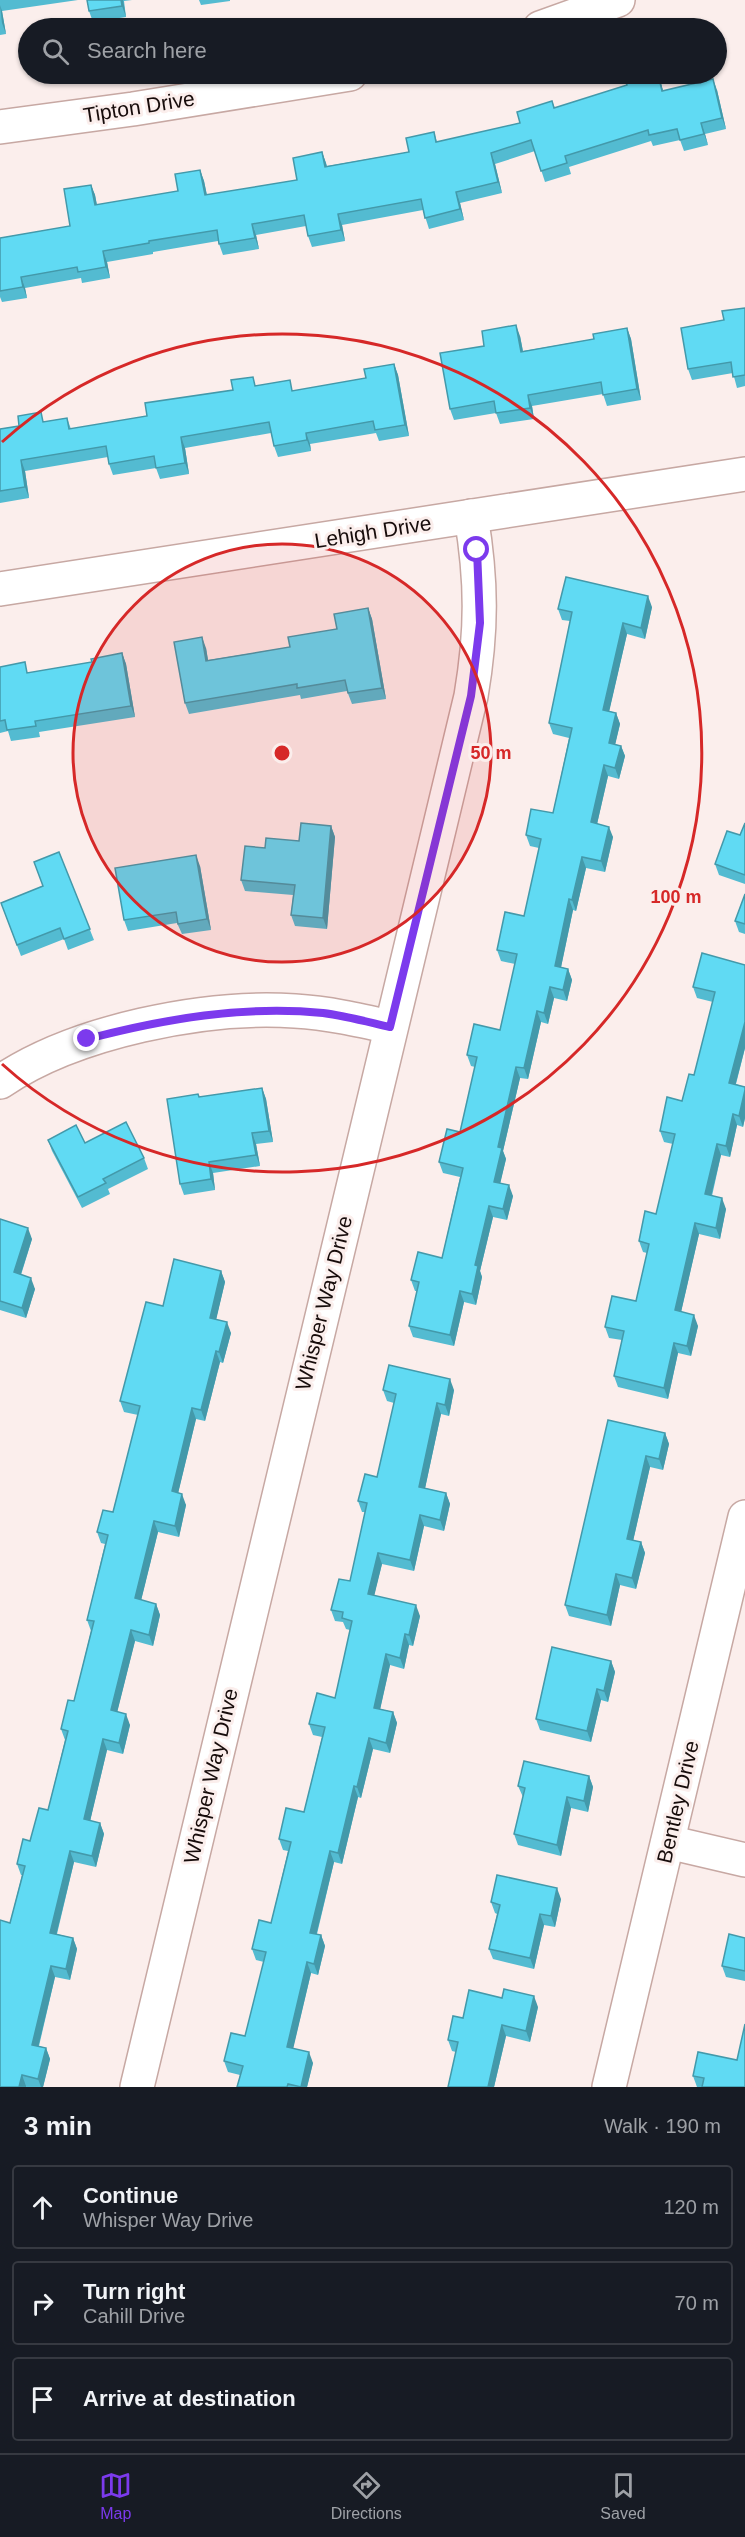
<!DOCTYPE html>
<meta charset="utf-8">
<style>
:root{--surface:#171b24;--page:#242831;--text:#f1f3f6;--muted:#9ea1a6;--line:#363941;--accent:#7c3aed}
body{margin:0;font-family:Helvetica,sans-serif;background:var(--page);color:var(--text)}
.stop{position:absolute;width:18px;height:18px;margin:-14px;border:4px solid #7c3aed;border-radius:50%;background:#fff}
.stop.end{background:#7c3aed;border-color:#fff;box-shadow:0 2px 6px #0008}
.list{margin:0;padding:0;list-style:none}
h2{display:flex;justify-content:space-between;align-items:center;height:78px;margin:0;padding:0 24px;font-size:26px}
h2 small{font-size:20px;font-weight:400;color:var(--muted)}
.list li{display:grid;grid-template-columns:39px 1fr auto;gap:18px;align-items:center;box-sizing:border-box;height:84px;margin:0 12px 12px;padding:0 12px;border:2px solid var(--line);border-radius:6px}
.list b{display:block;font-size:22px;white-space:nowrap}
.list p{margin:0;font-size:20px;white-space:nowrap;color:var(--muted)}
.list em{font-size:20px;font-style:normal;color:var(--muted)}
.icon{flex:none;width:33px;height:33px;fill:none;stroke:currentColor;stroke-width:2;stroke-linecap:round;stroke-linejoin:round}
.map{position:relative;flex:none;width:745px;height:2087px;overflow:hidden}
.search{position:absolute;background:var(--surface);box-shadow:0 2px 4px #0004;left:18px;right:18px;top:18px;height:66px;display:flex;align-items:center;gap:15px;box-sizing:border-box;padding:0 21px;border-radius:33px;color:var(--muted);font-size:22px}
.sheet{height:366px;background:var(--surface)}
nav{display:flex;justify-content:space-around;align-items:center;box-sizing:border-box;height:84px;border-top:2px solid var(--line);background:var(--surface);font-size:16px;color:var(--muted)}
nav a{display:grid;justify-items:center;gap:3px}
nav .on{color:var(--accent)}
.map>svg:first-child{display:block}
.lines{fill:none;stroke-linecap:round;stroke-linejoin:round}
.street-casing{stroke:#c7a8a3;stroke-width:36}
.street{stroke:#fff;stroke-width:33}
.wall{fill:#53bbd1}
.shaded-wall{fill:#4399aa}
.building{fill:#60daf3;stroke:#4399aa;stroke-width:1.5}
.route{stroke:#7c3aed;stroke-width:8}
.ring{fill:none;stroke:#d62828;stroke-width:3}
.labels{text-anchor:middle;stroke-width:6;stroke-linejoin:round;paint-order:stroke}
.street-label{font-size:21px;fill:#170c0b;stroke:#fbeeec}
.centre{fill:#d62828;stroke:#fbeeec;stroke-width:3}
.ring-label{font-size:18px;text-anchor:middle;font-weight:bold;fill:#d62828;stroke:#fbeeec;stroke-width:6;stroke-linejoin:round;paint-order:stroke}
</style>
<div class="map">
<svg width="745" height="2087" viewBox="0 0 745 2087">
<rect width="100%" height="100%" fill="#fbeeec"/>
<g class="lines">
<g class="street-casing">
<g id="street">
<path d="M540,28L618,0"/>
<path d="M0,127L133,109L350,74"/>
<path d="M0,589L745,474"/>
<path d="M0,1082C75,1031 205,1005 295,1011C328,1013 359,1020 390,1027"/>
<path d="M668,1842L745,1860"/>
<path d="M137,2087L471,696C482,631 482,581 471,516"/>
<path d="M609,2087L745,1517"/>
</g>
</g>
<use href="#street" class="street"/>
</g>
<g class="wall">
<path d="M0,0H78L2,11L6,34L0,35Z"/>
<path d="M87,0H132L124,1L126,17L93,22L89,11Z"/>
<path d="M199,0H230V1L201,5Z"/>
<path d="M636,74H658L663,91L717,90L726,129L705,134L708,145L684,151L680,140L653,146L651,141L569,167L571,174L545,182L535,151L495,164L502,193L460,203L464,220L429,229L423,210L342,225L345,241L312,247L308,236L306,226L256,235L259,249L223,255L218,241L153,252V254L107,262L110,278L82,283L81,278L25,288L27,298L2,302L0,297V238L70,226L91,185L95,195L97,205L178,191L200,170L204,181L207,195L297,180L322,152L327,166L409,152L434,132L437,142L520,123L552,101L555,108L627,85Z"/>
<path d="M745,308V386L737,388L733,373L692,380L688,369L724,320Z"/>
<path d="M627,328L631,339L641,400L607,406L603,394L532,406L534,419L500,424L496,413L454,420L450,409L484,346L520,336L523,351L594,339Z"/>
<path d="M394,364L398,375L409,436L379,441L376,433L310,444L311,451L278,457L274,446L271,433L185,448L189,474L160,479L156,468L113,475L109,464L108,457L25,471L29,498L0,503V429L67,418L71,429L147,416L256,386L294,391L366,378Z"/>
<path d="M652,607L645,639L627,634L609,711L616,713L620,724L615,744L621,746L625,756L619,779L608,776L597,824L613,837L605,872L586,868L576,911L573,910L561,967L568,969L572,980L567,1001L554,998L548,1024L541,1022L528,1079L520,1078L503,1151L506,1159L500,1183L513,1196L507,1220L493,1217L480,1271L482,1277L476,1305L464,1302L454,1346L413,1337L409,1326L417,1291H415L411,1280L442,1258L460,1177L443,1173L439,1162L460,1132L475,1067L471,1066L467,1055L500,1030L515,964L501,961L497,950L524,916L539,848L530,846L526,835L553,813L569,738L553,734L549,723L570,621L562,620L558,609Z"/>
<path d="M368,608L372,619L386,699L352,704L347,691L301,699L300,695L189,714L185,703L206,648L208,660L290,647L337,629Z"/>
<path d="M122,653L126,664L135,717L39,732L40,737L11,741L8,731L0,733V667L29,673L92,662Z"/>
<path d="M745,823V884L719,875L715,864L740,835Z"/>
<path d="M331,826L335,837L327,929L295,926L291,915L293,895L245,891L241,880L265,848L299,841Z"/>
<path d="M59,852L94,940L68,950L64,939L21,956L1,903L43,886Z"/>
<path d="M200,866L211,930L182,934L177,923L128,931L124,920Z"/>
<path d="M745,894V934L739,932L735,921Z"/>
<path d="M745,965V1048L736,1084L745,1087V1118L743,1127L737,1125L730,1157L721,1155L712,1196L726,1209L720,1239L699,1234L681,1312L698,1326L691,1356L678,1353L668,1399L618,1387L614,1376L622,1340L609,1338L605,1327L636,1301L647,1253L643,1252L639,1241L656,1214L673,1144L664,1142L660,1131L682,1101L694,1075L713,1002L697,998L693,987Z"/>
<path d="M262,1088L266,1099L273,1142L256,1144L260,1166L213,1173L215,1190L184,1195L180,1184L199,1097Z"/>
<path d="M48,1140L85,1143L144,1158L148,1169L108,1189L110,1194L82,1208L52,1151Z"/>
<path d="M0,1219L32,1239L21,1275L35,1289L26,1318L0,1310Z"/>
<path d="M221,1271L225,1282L216,1319L231,1333L223,1363L220,1362L205,1421L196,1419L178,1493L186,1505L179,1537L158,1532L141,1600L156,1604L160,1615L153,1646L135,1641L117,1712L130,1725L123,1754L107,1750L90,1821L100,1823L104,1834L96,1867L74,1862L57,1934L73,1938L77,1949L70,1980L55,1977L39,2046L46,2048L50,2059L43,2087H0L10,1923L22,1875H21L17,1864L48,1810L65,1740L61,1729L74,1701L91,1631L87,1620L105,1544L101,1543L97,1532L113,1512L138,1415L124,1412L120,1401L163,1306Z"/>
<path d="M383,1390H454L449,1416L441,1414L425,1488L446,1493L450,1504L444,1531L424,1526L414,1571L382,1564L374,1595L420,1616L413,1646L409,1645L404,1669L390,1665L380,1709L393,1712L397,1723L390,1753L373,1749L361,1798L358,1797L342,1864L334,1862L317,1934L321,1935L325,1946L318,1975L311,1973L293,2048L313,2063L307,2087H237L240,2075L228,2072L224,2061L245,2036L264,1962L256,1960L252,1949L271,1923L288,1851L283,1850L279,1839L304,1812L322,1737L313,1735L309,1724L335,1698L350,1630L346,1629L343,1622L335,1621L331,1610L350,1581L365,1512H362L358,1501L377,1477L394,1403L387,1401Z"/>
<path d="M608,1420L665,1433L669,1444L663,1470L650,1467L633,1541L641,1542L645,1553L636,1589L620,1585L611,1626L569,1616L565,1605Z"/>
<path d="M611,1661L615,1672L608,1702L601,1700L591,1742L540,1730L536,1719Z"/>
<path d="M589,1776L593,1787L588,1812L571,1808L561,1856L518,1845L514,1834L523,1797L518,1786Z"/>
<path d="M561,1899L555,1927L544,1925L534,1969L493,1959L489,1949L497,1914L495,1913L491,1902Z"/>
<path d="M745,1938V1981L726,1977L722,1966Z"/>
<path d="M538,2007L530,2042L506,2036L494,2087H448L456,2052L452,2051L448,2040Z"/>
<path d="M737,2060L745,2087H697L693,2076Z"/>
</g>
<g class="shaded-wall">
<path d="M121,0H123L126,17L122,6Z"/>
<path d="M0,5L2,11L6,34L2,23Z"/>
<path d="M658,74L660,79L666,102L662,91Z"/>
<path d="M713,79L717,90L726,129L722,118Z"/>
<path d="M701,123L705,134L708,145L704,134Z"/>
<path d="M322,152L326,163L329,178L325,167Z"/>
<path d="M491,153L495,164L502,193L498,182Z"/>
<path d="M200,170L204,181L209,206L205,195Z"/>
<path d="M91,185L95,195L99,216L95,205Z"/>
<path d="M456,192L460,203L464,220L460,209Z"/>
<path d="M338,214L342,225L345,241L341,230Z"/>
<path d="M252,224L256,235L259,249L255,238Z"/>
<path d="M103,251L107,262L110,278L106,267Z"/>
<path d="M21,277L25,288L27,298L23,287Z"/>
<path d="M516,325L520,336L525,363L521,352Z"/>
<path d="M627,328L631,339L641,400L637,389Z"/>
<path d="M394,364L398,375L409,436L405,425Z"/>
<path d="M528,395L532,406L534,419L530,408Z"/>
<path d="M306,433L310,444L311,451L307,440Z"/>
<path d="M181,437L185,448L189,474L185,463Z"/>
<path d="M21,460L25,471L29,498L25,487Z"/>
<path d="M648,596L652,607L645,639L641,628Z"/>
<path d="M368,608L372,619L386,699L382,688Z"/>
<path d="M623,623L627,634L607,721L603,710Z"/>
<path d="M202,637L206,648L210,672L206,661Z"/>
<path d="M122,653L126,664L135,717L131,706Z"/>
<path d="M616,713L620,724L613,754L609,743Z"/>
<path d="M621,746L625,756L619,779L615,768Z"/>
<path d="M604,765L608,776L595,833L591,822Z"/>
<path d="M331,826L335,837L327,929L323,918Z"/>
<path d="M609,827L613,837L605,872L601,861Z"/>
<path d="M196,855L200,866L211,930L207,919Z"/>
<path d="M582,857L586,868L576,911L572,900Z"/>
<path d="M569,899L573,910L559,977L555,966Z"/>
<path d="M568,969L572,980L567,1001L563,990Z"/>
<path d="M550,987L554,998L548,1024L544,1013Z"/>
<path d="M537,1011L541,1022L528,1079L524,1068Z"/>
<path d="M745,1022V1048L733,1094L729,1083Z"/>
<path d="M516,1067L520,1078L503,1151L506,1159L498,1193L494,1182L498,1147Z"/>
<path d="M262,1088L266,1099L273,1142L269,1131Z"/>
<path d="M745,1090V1118L743,1127L739,1116Z"/>
<path d="M733,1114L737,1125L730,1157L726,1146Z"/>
<path d="M252,1133L256,1144L260,1166L256,1155Z"/>
<path d="M717,1144L721,1155L709,1205L705,1194Z"/>
<path d="M209,1162L213,1173L215,1190L211,1179Z"/>
<path d="M509,1185L513,1196L507,1220L503,1209Z"/>
<path d="M722,1198L726,1209L720,1239L716,1228Z"/>
<path d="M489,1206L493,1217L480,1271L482,1277L476,1305L472,1294L475,1265Z"/>
<path d="M695,1223L699,1234L679,1321L675,1310Z"/>
<path d="M28,1228L32,1239L18,1283L14,1272Z"/>
<path d="M221,1271L225,1282L214,1329L210,1318Z"/>
<path d="M31,1278L35,1289L26,1318L22,1308Z"/>
<path d="M460,1291L464,1302L454,1346L450,1335Z"/>
<path d="M694,1315L698,1326L691,1356L687,1346Z"/>
<path d="M227,1322L231,1333L223,1363L219,1352Z"/>
<path d="M674,1343L678,1353L668,1399L664,1388Z"/>
<path d="M216,1351L220,1362L205,1421L201,1410Z"/>
<path d="M450,1379L454,1390L449,1416L445,1405Z"/>
<path d="M437,1403L441,1414L423,1498L419,1487Z"/>
<path d="M192,1408L196,1419L176,1502L172,1491Z"/>
<path d="M665,1433L669,1444L663,1470L659,1459Z"/>
<path d="M646,1456L650,1467L631,1550L627,1539Z"/>
<path d="M446,1493L450,1504L444,1531L440,1520Z"/>
<path d="M182,1494L186,1505L179,1537L175,1526Z"/>
<path d="M420,1515L424,1526L414,1571L410,1560Z"/>
<path d="M154,1521L158,1532L139,1609L135,1598Z"/>
<path d="M641,1542L645,1553L636,1589L632,1578Z"/>
<path d="M378,1553L382,1564L372,1605L368,1594Z"/>
<path d="M616,1574L620,1585L611,1626L607,1615Z"/>
<path d="M156,1604L160,1615L153,1646L149,1635Z"/>
<path d="M416,1605L420,1616L413,1646L409,1635Z"/>
<path d="M131,1630L135,1641L115,1721L111,1710Z"/>
<path d="M405,1634L409,1645L404,1669L400,1658Z"/>
<path d="M386,1654L390,1665L378,1719L374,1708Z"/>
<path d="M611,1661L615,1672L608,1702L604,1691Z"/>
<path d="M597,1689L601,1700L591,1742L587,1731Z"/>
<path d="M393,1712L397,1723L390,1753L386,1743Z"/>
<path d="M126,1714L130,1725L123,1754L119,1743Z"/>
<path d="M369,1738L373,1749L361,1798L357,1787Z"/>
<path d="M103,1739L107,1750L88,1830L84,1819Z"/>
<path d="M589,1776L593,1787L588,1812L584,1801Z"/>
<path d="M354,1786L358,1797L342,1864L338,1853Z"/>
<path d="M567,1797L571,1808L561,1856L557,1845Z"/>
<path d="M100,1823L104,1834L96,1867L92,1856Z"/>
<path d="M70,1851L74,1862L54,1944L50,1933Z"/>
<path d="M330,1851L334,1862L314,1944L310,1933Z"/>
<path d="M557,1888L561,1899L555,1927L551,1916Z"/>
<path d="M540,1914L544,1925L534,1969L530,1958Z"/>
<path d="M321,1935L325,1946L318,1975L314,1964Z"/>
<path d="M73,1938L77,1949L70,1980L66,1969Z"/>
<path d="M307,1962L311,1973L291,2058L287,2047Z"/>
<path d="M51,1966L55,1977L36,2056L32,2045Z"/>
<path d="M534,1996L538,2007L530,2042L526,2031Z"/>
<path d="M502,2025L506,2036L494,2087H488Z"/>
<path d="M46,2048L50,2059L43,2087H41L38,2079Z"/>
<path d="M309,2052L313,2063L307,2087H301Z"/>
<path d="M22,2075L26,2086V2087H19Z"/>
</g>
<g class="building">
<path d="M87,0H121L122,6L89,11Z"/>
<path d="M636,74H658L662,91L713,79L722,118L701,123L704,134L680,140L677,129L649,135L648,130L565,156L567,163L541,171L531,140L491,153L498,182L456,192L460,209L425,218L421,199L338,214L341,230L308,236L304,215L252,224L255,238L219,244L217,230L149,241V243L103,251L106,267L78,272L77,267L21,277L23,287L0,291V238L70,226L64,189L91,185L95,205L178,191L175,174L200,170L205,195L297,180L293,158L322,152L325,167L409,152L406,138L434,132L436,142L520,123L517,112L552,101L554,108L627,85L625,76Z"/>
<path d="M745,308V375L733,377L731,362L688,369L681,328L724,320L722,311Z"/>
<path d="M516,325L521,352L594,339L593,334L627,328L637,389L603,395L601,382L528,395L530,408L496,413L494,401L450,409L440,353L484,346L482,331Z"/>
<path d="M394,364L405,425L375,430L373,421L306,433L307,440L274,446L269,422L181,437L185,463L156,468L154,456L109,464L106,446L21,460L25,487L0,491V429L19,426L18,416L41,412L43,422L67,418L69,429L147,416L145,403L233,390L231,380L253,377L255,386L290,380L292,391L366,378L364,369Z"/>
<path d="M566,577L648,596L641,628L623,623L603,710L616,713L609,743L621,746L615,768L604,765L591,822L609,827L601,861L582,857L572,900L569,899L555,966L568,969L563,990L550,987L544,1013L537,1011L524,1068L516,1067L498,1147L502,1148L494,1182L509,1185L503,1209L489,1206L475,1265L478,1266L472,1294L460,1291L450,1335L409,1326L419,1282L411,1280L418,1252L442,1258L463,1168L439,1162L447,1129L460,1132L477,1057L467,1055L474,1024L500,1030L517,954L497,950L505,912L524,916L541,839L526,835L531,809L553,813L572,728L549,723L572,612L558,609Z"/>
<path d="M368,608L382,688L348,693L345,680L297,688V684L185,703L174,642L202,637L206,661L290,647L288,637L337,629L334,614Z"/>
<path d="M122,653L131,706L35,721L36,726L7,730L5,720L0,721V667L25,662L27,673L92,662L91,659Z"/>
<path d="M301,823L331,826L323,918L291,915L295,885L241,880L245,846L265,848L266,838L299,841Z"/>
<path d="M745,823V875L715,864L727,831L740,835Z"/>
<path d="M59,852L90,929L64,939L60,928L17,945L1,903L43,886L34,862Z"/>
<path d="M196,855L207,919L178,924L176,912L124,920L115,868Z"/>
<path d="M745,894V924L735,921Z"/>
<path d="M702,953L745,965V1022L729,1083L745,1087V1090L739,1116L733,1114L726,1146L717,1144L705,1194L722,1198L716,1228L695,1223L675,1310L694,1315L687,1346L674,1343L664,1388L614,1376L624,1331L605,1327L612,1296L636,1301L649,1244L639,1241L645,1211L656,1214L675,1134L660,1131L667,1097L682,1101L689,1074L694,1075L715,992L693,987Z"/>
<path d="M262,1088L269,1131L252,1133L256,1155L209,1162L211,1179L180,1184L167,1099L198,1094L199,1097Z"/>
<path d="M126,1122L144,1158L103,1179L106,1183L78,1197L48,1140L76,1125L85,1143Z"/>
<path d="M0,1219L28,1228L14,1272L31,1278L22,1308L0,1301Z"/>
<path d="M174,1259L221,1271L210,1318L227,1322L219,1352L216,1351L201,1410L192,1408L172,1491L182,1494L175,1526L154,1521L135,1598L156,1604L149,1635L131,1630L111,1710L126,1714L119,1743L103,1739L84,1819L100,1823L92,1856L70,1851L50,1933L73,1938L66,1969L51,1966L32,2045L46,2048L38,2079L22,2075L19,2087H0V1920L10,1923L25,1866L17,1864L23,1839L30,1841L39,1808L48,1810L68,1731L61,1729L68,1700L74,1701L94,1621L87,1620L108,1535L97,1532L103,1510L113,1512L140,1406L120,1401L146,1302L163,1306Z"/>
<path d="M389,1365L450,1379L445,1405L437,1403L419,1487L446,1493L440,1520L420,1515L410,1560L378,1553L368,1594L416,1605L409,1635L405,1634L400,1658L386,1654L374,1708L393,1712L386,1743L369,1738L357,1787L354,1786L338,1853L330,1851L310,1933L321,1935L314,1964L307,1962L287,2047L309,2052L301,2087L288,2084L287,2087H237L243,2066L224,2061L231,2033L245,2036L266,1952L252,1949L259,1920L271,1923L291,1842L279,1839L286,1808L304,1812L325,1727L309,1724L317,1693L335,1698L352,1621L342,1618L343,1612L331,1610L339,1579L350,1581L367,1503L358,1501L365,1474L377,1477L396,1394L383,1390Z"/>
<path d="M608,1420L665,1433L659,1459L646,1456L627,1539L641,1542L632,1578L616,1574L607,1615L565,1605Z"/>
<path d="M552,1647L611,1661L604,1691L597,1689L587,1731L536,1719Z"/>
<path d="M524,1761L589,1776L584,1801L567,1797L557,1845L514,1834L525,1788L518,1786Z"/>
<path d="M497,1875L557,1888L551,1916L540,1914L530,1958L489,1949L500,1905L491,1902Z"/>
<path d="M729,1934L745,1938V1971L722,1966Z"/>
<path d="M504,1989L534,1996L526,2031L502,2025L488,2087H448L458,2042L448,2040L453,2016L463,2018L469,1990L502,1998Z"/>
<path d="M745,2024V2087H702L704,2078L693,2076L698,2052L737,2060Z"/>
</g>
<g class="lines">
<path class="route" d="M87,1039C164,1019 244,1005 323,1013C346,1016 368,1022 390,1027L471,696L480,623L477,550"/>
</g>
<circle cx="282" cy="753" r="209" fill="#d62828" fill-opacity=".12"/>
<g class="ring">
<circle cx="282" cy="753" r="209"/>
<path d="M2 442A419 419 0 1 1 2 1064"/>
</g>
<g class="labels">
<g class="street-label">
<text transform="translate(139 107) rotate(-9)" y="7">Tipton Drive</text>
<text transform="translate(373 532) rotate(-9)" y="7">Lehigh Drive</text>
<text transform="translate(324 1303) rotate(-76)" y="7">Whisper Way Drive</text>
<text transform="translate(211 1776) rotate(-77)" y="7">Whisper Way Drive</text>
<text transform="translate(678 1802) rotate(-77)" y="7">Bentley Drive</text>
</g>
</g>
<circle cx="282" cy="753" r="9" class="centre"/>
<g class="ring-label">
<text x="491" y="759">50 m</text>
<text x="676" y="903">100 m</text>
</g>
</svg>
<div class="stop" style="left:477px;top:550px"></div>
<div class="stop end" style="left:87px;top:1039px"></div>
<div class="search"><svg class="icon" aria-label="search" viewBox="0 0 24 24"><circle cx="10" cy="10" r="6"/><path d="M15 15l6 6"/></svg>Search here</div>
</div>
<section class="sheet">
<h2>3 min<small>Walk · 190 m</small></h2>
<ul class="list">
<li><svg class="icon" aria-label="ahead" viewBox="0 0 24 24"><path d="M12 20V5M6 11l6-6 6 6"/></svg><div><b>Continue</b><p>Whisper Way Drive</p></div><em>120 m</em></li>
<li><svg class="icon" aria-label="right" viewBox="0 0 24 24"><path d="M7 20v-9h11M14 6l5 5-5 5"/></svg><div><b>Turn right</b><p>Cahill Drive</p></div><em>70 m</em></li>
<li><svg class="icon" aria-label="arrive" viewBox="0 0 24 24"><path d="M6 21V4h12l-3 4 3 4H6"/></svg><div><b>Arrive at destination</b></div></li>
</ul>
</section>
<nav>
<a class="on"><svg class="icon" aria-label="map" viewBox="0 0 24 24"><path d="M3 6l6-2 6 2 6-2v14l-6 2-6-2-6 2zM9 4v14M15 6v14"/></svg>Map</a>
<a><svg class="icon" aria-label="directions" viewBox="0 0 24 24"><path d="M12 3l9 9-9 9-9-9zM9 14v-3h6M13 9l2 2-2 2"/></svg>Directions</a>
<a><svg class="icon" aria-label="saved" viewBox="0 0 24 24"><path d="M7 4h10v16l-5-4-5 4z"/></svg>Saved</a>
</nav>
